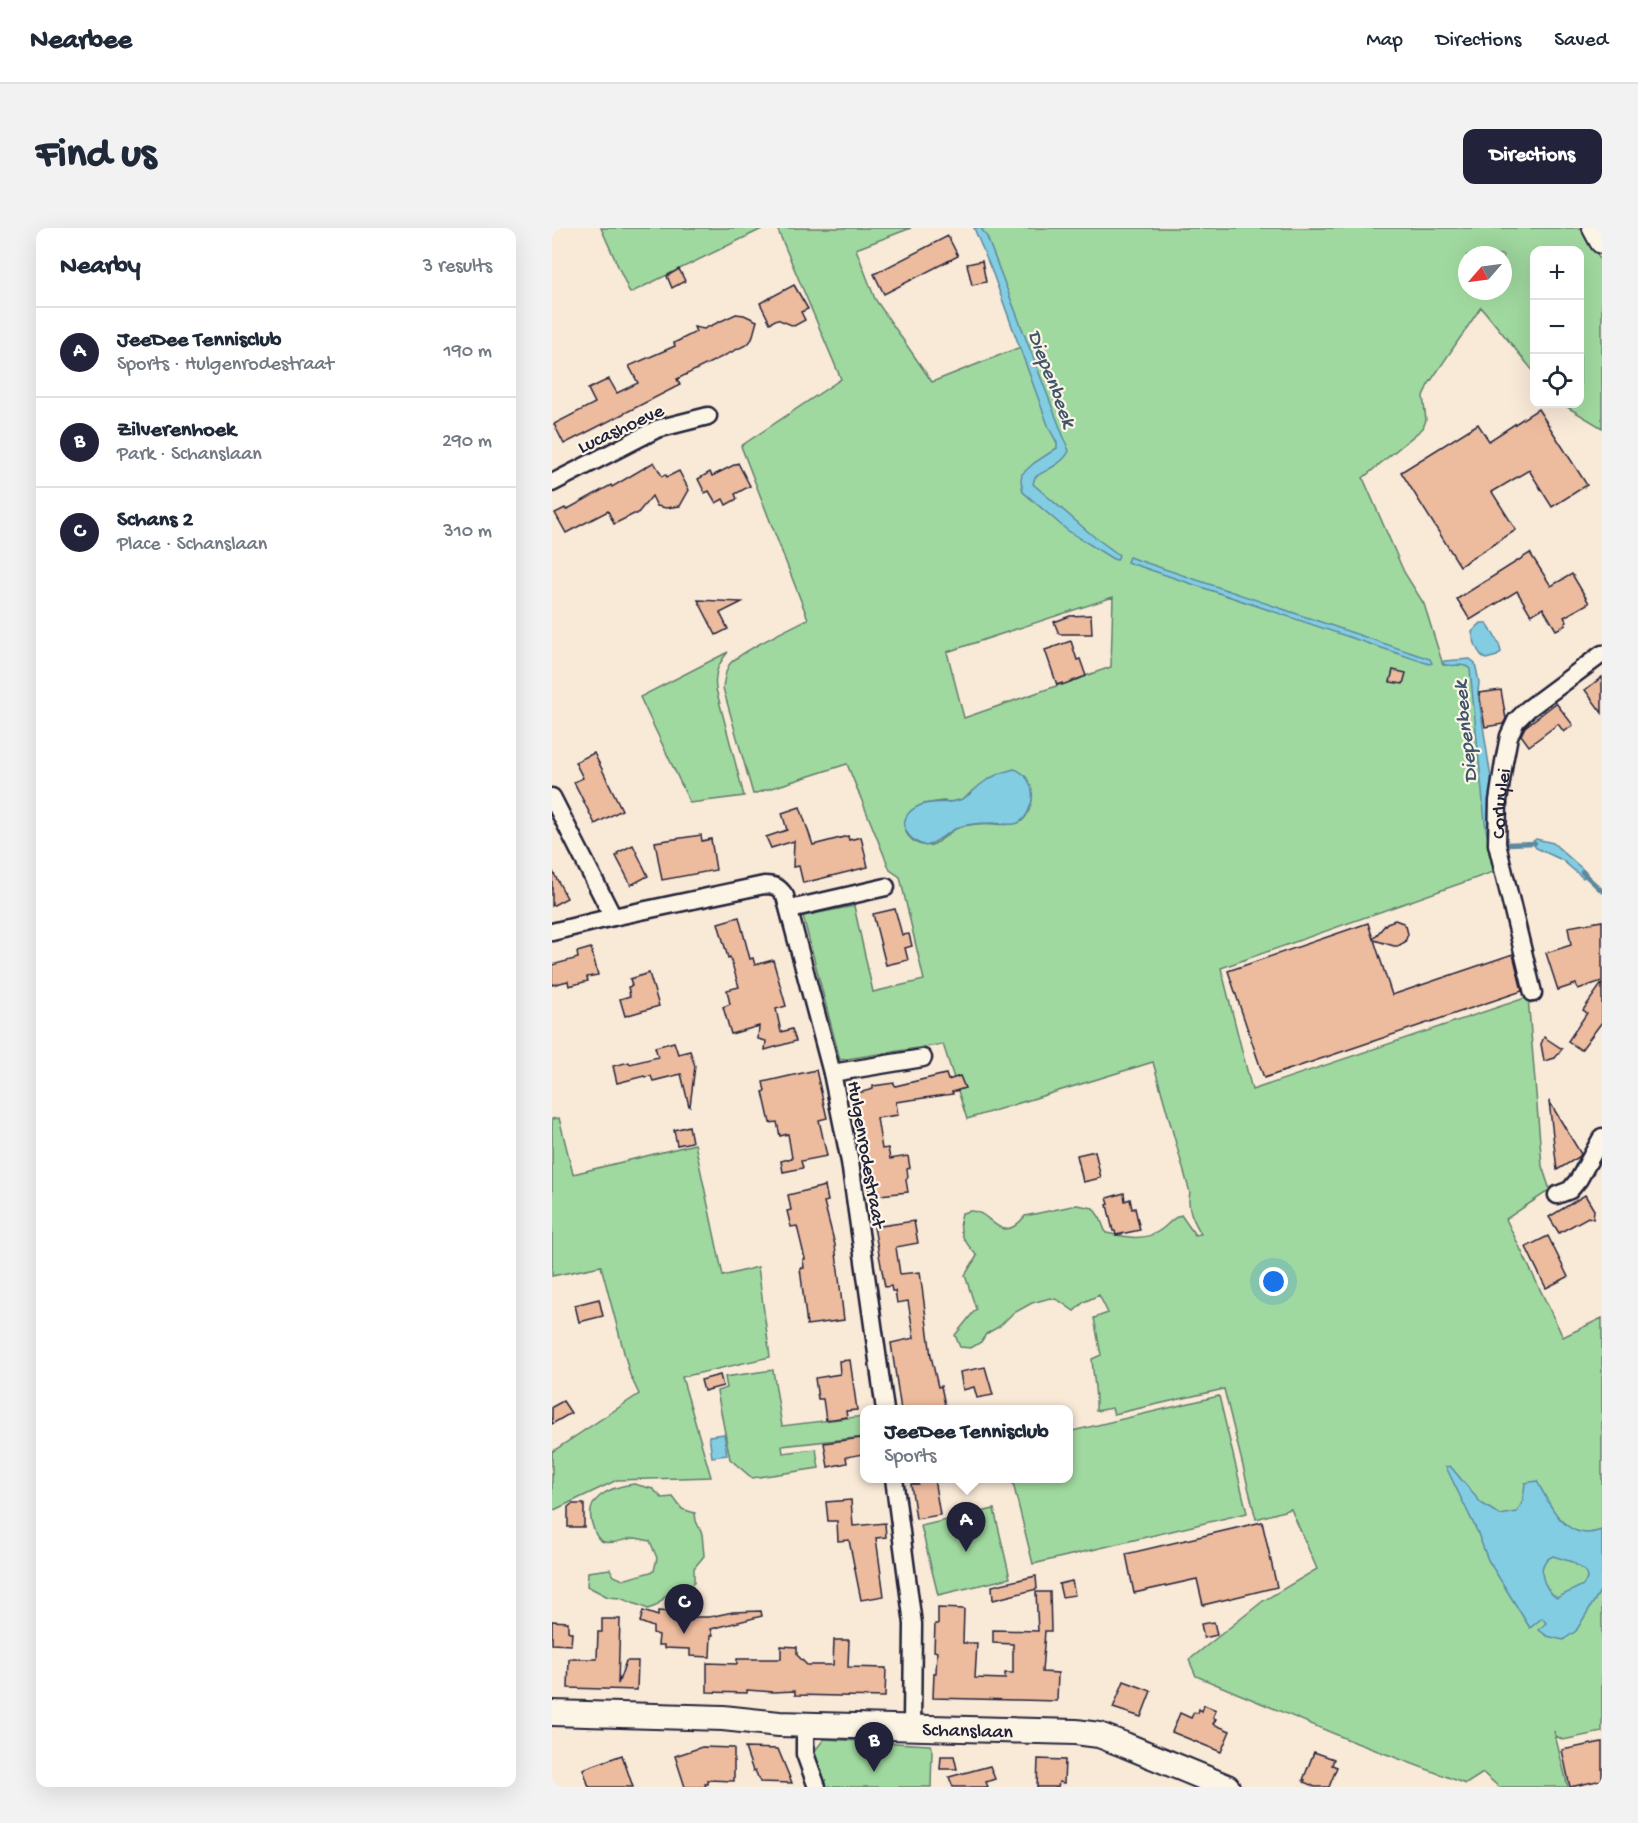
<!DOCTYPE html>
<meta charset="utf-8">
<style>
:root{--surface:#fff;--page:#f2f2f3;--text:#1f2937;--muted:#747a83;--line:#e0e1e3;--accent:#22223b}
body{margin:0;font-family:"Gochi Hand",sans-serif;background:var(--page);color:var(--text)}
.controls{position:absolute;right:18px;top:18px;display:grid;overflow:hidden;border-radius:12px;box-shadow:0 6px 24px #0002}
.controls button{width:54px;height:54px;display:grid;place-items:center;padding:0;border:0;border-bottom:2px solid var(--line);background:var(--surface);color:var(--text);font:30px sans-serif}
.compass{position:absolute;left:906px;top:18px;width:54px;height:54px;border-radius:50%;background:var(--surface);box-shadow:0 6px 24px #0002;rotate:242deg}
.you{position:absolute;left:722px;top:1054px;width:21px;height:21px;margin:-15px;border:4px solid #fff;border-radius:50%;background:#1a73e8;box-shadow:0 0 0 9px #1a73e833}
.badge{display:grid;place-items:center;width:39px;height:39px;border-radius:50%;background:var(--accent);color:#fff;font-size:20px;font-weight:700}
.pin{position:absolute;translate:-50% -50px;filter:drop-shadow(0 2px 3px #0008)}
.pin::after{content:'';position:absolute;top:32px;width:21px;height:18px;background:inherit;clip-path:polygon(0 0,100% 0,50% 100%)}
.popup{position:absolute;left:308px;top:1177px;width:213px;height:78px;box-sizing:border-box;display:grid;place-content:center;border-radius:12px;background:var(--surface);filter:drop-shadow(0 2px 4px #0005);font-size:20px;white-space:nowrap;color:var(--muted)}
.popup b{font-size:22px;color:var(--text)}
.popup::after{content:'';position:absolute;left:50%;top:100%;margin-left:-12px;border:12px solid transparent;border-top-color:var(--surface)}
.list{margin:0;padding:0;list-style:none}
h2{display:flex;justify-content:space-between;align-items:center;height:78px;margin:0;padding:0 24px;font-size:26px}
h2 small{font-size:20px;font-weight:400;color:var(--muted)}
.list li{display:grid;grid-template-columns:39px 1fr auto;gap:18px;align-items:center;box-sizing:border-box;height:90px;padding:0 24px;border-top:2px solid var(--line)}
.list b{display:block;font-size:22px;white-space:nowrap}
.list p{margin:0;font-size:20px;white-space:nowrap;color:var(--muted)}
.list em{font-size:20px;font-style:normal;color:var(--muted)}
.icon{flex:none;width:33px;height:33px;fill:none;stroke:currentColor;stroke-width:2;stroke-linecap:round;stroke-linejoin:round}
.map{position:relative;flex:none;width:1050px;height:1559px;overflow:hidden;border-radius:12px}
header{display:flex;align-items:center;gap:36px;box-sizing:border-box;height:84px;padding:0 30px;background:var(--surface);border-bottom:2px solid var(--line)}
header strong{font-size:28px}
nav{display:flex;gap:33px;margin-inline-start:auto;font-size:21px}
.intro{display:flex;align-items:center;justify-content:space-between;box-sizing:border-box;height:144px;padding:0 36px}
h1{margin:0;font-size:42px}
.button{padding:15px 27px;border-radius:12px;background:var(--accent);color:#fff;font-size:21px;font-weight:700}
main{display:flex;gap:36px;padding:0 36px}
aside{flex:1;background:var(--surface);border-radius:12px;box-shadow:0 6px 24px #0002}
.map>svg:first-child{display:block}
.green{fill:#a0d99f;stroke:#617e6d;stroke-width:1.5;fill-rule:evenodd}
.water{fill:#83cde3;stroke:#5c89a0;stroke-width:1.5;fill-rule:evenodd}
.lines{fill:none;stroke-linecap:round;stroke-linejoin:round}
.stream{stroke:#5c89a0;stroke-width:4.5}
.building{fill:#edbb9e;stroke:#22223b;stroke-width:1.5}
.street-casing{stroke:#22223b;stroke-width:21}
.secondary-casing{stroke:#22223b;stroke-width:28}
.street{stroke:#fcf5e5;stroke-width:16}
.secondary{stroke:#fcf5e5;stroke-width:24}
.labels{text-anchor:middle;stroke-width:4.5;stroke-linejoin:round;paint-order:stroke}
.street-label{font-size:20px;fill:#22223b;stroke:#fcf5e5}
.water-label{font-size:21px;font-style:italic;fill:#3f556d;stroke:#fcf5e5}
</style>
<header>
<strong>Nearbee</strong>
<nav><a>Map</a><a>Directions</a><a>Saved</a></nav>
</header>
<div class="intro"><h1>Find us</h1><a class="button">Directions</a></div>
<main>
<aside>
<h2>Nearby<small>3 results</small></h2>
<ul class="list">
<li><span class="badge">A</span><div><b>JeeDee Tennisclub</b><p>Sports · Hulgenrodestraat</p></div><em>190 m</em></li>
<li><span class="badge">B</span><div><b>Zilverenhoek</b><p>Park · Schanslaan</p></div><em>290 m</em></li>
<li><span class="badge">C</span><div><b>Schans 2</b><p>Place · Schanslaan</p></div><em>310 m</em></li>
</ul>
</aside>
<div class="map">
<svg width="1050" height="1559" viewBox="0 0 1050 1559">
<rect width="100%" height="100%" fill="#f9e9d7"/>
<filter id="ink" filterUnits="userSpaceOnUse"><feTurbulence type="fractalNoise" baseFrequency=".0167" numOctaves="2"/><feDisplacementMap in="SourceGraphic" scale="12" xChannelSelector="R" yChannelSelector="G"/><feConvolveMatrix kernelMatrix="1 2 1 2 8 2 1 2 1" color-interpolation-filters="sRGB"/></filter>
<g filter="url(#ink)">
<g class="green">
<path d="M49,0H212L78,65Z"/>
<path d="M225,0H359L304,21L323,71L380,154L471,118L427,0H1030L1050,35V200L1010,176H1028V22H982V144L929,79L876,157L871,168L874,192L871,200L811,250L852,344L872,376L891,437L922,435L941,644L669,740L700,862L976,769L990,938L998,962L954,991L1011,1109L1050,1090V1504L1011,1512L1004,1508L1002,1503L1016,1559H947L931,1545L914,1556L802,1514L644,1448L637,1432L711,1373L765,1341L739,1281L704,1291L672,1161L562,1186L560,1180L544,1183C545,1165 541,1148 540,1131L549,1127L542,1090L556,1085L547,1067L532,1074L522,1083L506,1072L498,1070L480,1075L460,1086L448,1098L434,1106L429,1114L419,1120L408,1119L403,1107L424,1081L413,1047L425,1028C412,1013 405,1005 410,985C413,985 416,983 419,983C441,983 447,1020 473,988L525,977L541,980L548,990L554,1005C572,1009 594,1014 610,1001C617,996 620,990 629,987L643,1007L649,1006C642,993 634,980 638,965L601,834L415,891L391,816L288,832L251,688L302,678L321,764L372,752L348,649L338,642L295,536L201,566L171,460C172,452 173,444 177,437C185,425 240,399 256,391L189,218L289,151ZM915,27H951V63H915ZM561,369L559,439L412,490L395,424ZM472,547C479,556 482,566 479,577C472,599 463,597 443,596C433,595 416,596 406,600C397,603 388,615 379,617C367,619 357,612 353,602L371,576L391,573L399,574L409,572L439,550Z"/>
<path d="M176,424C166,436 162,446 164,461L192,568L138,575L88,469Z"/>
<path d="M7,890L21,946L143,916L171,1048L206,1039L218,1129L130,1149L159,1249L65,1252L0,1283V1224L87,1166L78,1147L49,1038L0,1048V891Z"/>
<path d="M221,1142L230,1198L312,1188V1209L230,1218L231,1225L264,1221L267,1240L200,1250L178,1231L165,1163L175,1160L173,1149Z"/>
<path d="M667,1168L695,1285L481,1336L460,1251L516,1250V1204Z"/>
<path d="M82,1256L101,1261L110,1270L121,1269L130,1281L143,1285L144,1293L150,1306L152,1328L142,1340V1355L133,1362L115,1367L104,1378L96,1381L68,1370L56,1369L35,1358L36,1344L58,1341L62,1348L71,1352L102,1343L105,1330L98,1313C94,1312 89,1311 84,1310C73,1310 63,1317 52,1314C45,1312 43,1305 41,1299C30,1270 58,1259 82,1256Z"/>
<path d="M442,1281L458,1350L386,1367L369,1298Z"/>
<path d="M272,1511L378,1517L380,1521L379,1559H272L258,1529Z"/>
</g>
<g class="water">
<path d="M422,0H429L435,9L517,223C511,236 494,242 483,249L481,256L540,307L567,327L565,332L561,331L516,303L471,264L469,253L470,246L482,235L505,220V215L497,200L441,46Z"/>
<path d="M577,329L878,431L880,435L877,436L575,334Z"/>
<path d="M929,395H935L947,416L949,424L945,428L934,431C925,426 922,413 920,404Z"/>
<path d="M918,431L923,435L927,454L926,465L940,557L941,607H935L933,594L918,441C911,433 898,441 890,435L892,433Z"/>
<path d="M462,541C470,543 475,549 478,556C482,564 481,571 478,579C470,602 458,596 440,595C430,595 416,596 407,599C395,604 386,614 374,618C350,611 343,587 369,577C383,572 397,577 410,571C418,567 422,562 428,557C438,549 450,544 462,541Z"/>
<path d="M984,611L1001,615L1035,645L1031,650L1010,632L984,620L980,614Z"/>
<path d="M172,1206L175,1227L160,1229L157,1208Z"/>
<path d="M898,1238L929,1275L948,1287L965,1284L971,1272L973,1255L985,1253C996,1273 1009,1305 1036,1305C1040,1305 1046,1303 1050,1302V1360L1024,1403L1011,1412L995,1408L987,1402L994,1395L990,1390L978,1400L936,1332L925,1303L894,1239ZM1001,1328L1020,1334L1034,1344L1035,1351L1031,1357L1005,1370C991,1361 982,1336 1001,1328Z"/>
</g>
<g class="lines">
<g class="stream">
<path d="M952,605L955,616L983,615"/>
<path d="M1030,644L1050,663"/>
</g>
</g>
<g class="building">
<path d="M396,8L406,28L332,66L322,46Z"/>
<path d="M430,33L434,54L420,57L415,36Z"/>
<path d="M127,41L133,53L120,60L115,48Z"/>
<path d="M242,57L256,81L249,84L253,92L242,98L225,91L218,95L208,75Z"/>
<path d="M184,86L192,87L205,93L200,111L196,116L125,151L128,157L12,216L2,196L43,175L36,161L57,151L65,165L86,155L77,138L123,118L122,115L144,104L142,99L152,101Z"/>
<path d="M986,181L1035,257L1000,279L977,242L940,264L964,302L908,338L849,244L926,196L937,213Z"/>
<path d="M102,234L110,248L114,247L115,249L127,243L137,262L128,278L114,280L105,278L100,268L85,286H82L62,296L56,283L14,305L3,285L13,280L14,282L59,257L60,259Z"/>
<path d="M186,235L198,258L183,266L185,271L174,277L171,271L164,275L157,263L153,265L146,251L158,244L160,248Z"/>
<path d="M978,325L999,358L1020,346L1037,375L1012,389L1015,394L1013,395L1014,397L1004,402L991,380L979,387L965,363L918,392L905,371Z"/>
<path d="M146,372L190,374L168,385L176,401L164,407Z"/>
<path d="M539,387L540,406H507L502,394L518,388Z"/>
<path d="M519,413L525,432L528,431L534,448L510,457V455L505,457L493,422Z"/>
<path d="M841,442L854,445L851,456L838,454Z"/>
<path d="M1050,449V485L1033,462Z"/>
<path d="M949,462L954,491L951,496L933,499L927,465Z"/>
<path d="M1004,475L1021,497L1012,504L1006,496L977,518L969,507L973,499Z"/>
<path d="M42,525L70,582L43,596L22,554L31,550L23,534Z"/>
<path d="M248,579L261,617L296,608L297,612L309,609L316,639L251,655L247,638L241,639L242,613L219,620L214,609L235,602L230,585Z"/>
<path d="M149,607L150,613L159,611L164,642L110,652L103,614Z"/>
<path d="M81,617L96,648L79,657L64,628L66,627L65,625Z"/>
<path d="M0,642L15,670L0,678Z"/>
<path d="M343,681L350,707L357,706L360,718L353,720L356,732L334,737L321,686Z"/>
<path d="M187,689L198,731L201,730L203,737L221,732L234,778L224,781L229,804L240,801L244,813L213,822L214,813L206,811L207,798L179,806L171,779L178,776L175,762L187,759L178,729L176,730L166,695Z"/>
<path d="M843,692L851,695L854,698L856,706L853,714L846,718H842L822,712L840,767L961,726L970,763L712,850L676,743L816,695L821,711L835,695Z"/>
<path d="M1050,693V753L1026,761L1024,756L1006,762L994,725L1019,717L1016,699Z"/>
<path d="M39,720L46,747L35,749L36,753L17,758L16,753L0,757V737L26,730L25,724Z"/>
<path d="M97,745L107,778L73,788L68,771L78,768L76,759L80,758L78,751Z"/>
<path d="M1050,755V794L1029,822L1016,813L1035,785L1031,782Z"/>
<path d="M992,809L1010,821L1003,830L992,833L989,816Z"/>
<path d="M122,814L126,826L138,823L143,838L138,878H137L129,846L101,853L99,848L93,849L92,848L65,855L61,838L77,834L78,836L106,829L103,819Z"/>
<path d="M264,842L275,890L267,892L275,928L249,933L251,940L231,944L229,933L240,930L236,906L228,908L225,894L218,895L211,864L213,863L211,854Z"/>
<path d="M394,846L396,852L408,848L413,860L400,864L401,866L344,874L346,887L325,890L330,921L336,920L338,931L356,928L358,940L355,941L356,949L354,952L356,964L318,968L303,866L321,861V858L342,855L343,858Z"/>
<path d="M997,873L1029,926L1027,929L1005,942Z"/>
<path d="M137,898L140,914L125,917L122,902Z"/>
<path d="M543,923L549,950L531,954L525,927Z"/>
<path d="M273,958L276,973L272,974L283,1017L292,1092L255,1097L248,1040H252L251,1031H253L245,998L239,999L235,983L239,982L236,967Z"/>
<path d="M572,965L573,973L578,971L580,981L583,980L588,1002L564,1007L563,1003H561L555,977L557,976L555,970Z"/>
<path d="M1033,967L1042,982L1041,991L1036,989L1007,1005L997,989Z"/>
<path d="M362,993L366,1015L344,1019L348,1046L368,1044L379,1128L386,1159L389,1158L394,1182H378L377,1178L349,1182L339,1115L362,1110L356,1073L345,1075L343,1063H340L339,1058L333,1059L322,999Z"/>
<path d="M996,1008L1016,1049L994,1060L974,1019Z"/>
<path d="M47,1071L51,1088L27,1094L23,1077Z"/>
<path d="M298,1132L305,1182L294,1183L295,1189L274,1192L271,1171H266L263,1150L288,1146L287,1133Z"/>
<path d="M433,1139L441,1167L425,1170L422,1159L411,1162L408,1144Z"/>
<path d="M168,1147L171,1158L152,1163L149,1152Z"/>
<path d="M11,1173L19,1185L0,1196V1179Z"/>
<path d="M309,1210L312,1226L294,1229L295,1235L276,1239L272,1215Z"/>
<path d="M365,1251H382L388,1287L364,1291L359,1256H366Z"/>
<path d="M299,1272L301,1298L333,1295L334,1309L324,1310L332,1368L309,1372L297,1312L286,1313L285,1293H276L274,1274Z"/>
<path d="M20,1276H32V1299H16V1279Z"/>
<path d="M710,1294L725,1359L651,1377L645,1351L582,1365L574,1326Z"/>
<path d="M484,1348L485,1361L441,1372L440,1358Z"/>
<path d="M520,1353L523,1367L510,1369L507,1356Z"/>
<path d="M484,1364H498L499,1403H493L490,1444L506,1445L505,1473L381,1470L382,1445H384L385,1424L382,1423L383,1396H386V1380L412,1381L411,1415H425L423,1450L453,1451V1445H461V1416L441,1415V1402L486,1403Z"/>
<path d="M91,1383L106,1388V1383L122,1384V1389H157L181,1384L209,1383L210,1388L159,1401L161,1407H159L158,1429L138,1428V1421L112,1420V1417H106L107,1407L101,1405V1399L88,1394Z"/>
<path d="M50,1391H68L66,1456L74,1433H86L85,1462L16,1460L17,1431H45L46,1404H50Z"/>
<path d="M0,1393L16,1394V1403L20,1405L19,1417L0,1416Z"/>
<path d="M662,1394L665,1407L652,1410L649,1396Z"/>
<path d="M282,1412H297L296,1439L334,1440L333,1469L243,1467V1463L221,1464L195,1462V1465L155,1464V1435L185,1436V1431H229V1418L245,1419V1427L255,1437H281Z"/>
<path d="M572,1453L599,1463L589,1489L561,1480Z"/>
<path d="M652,1477L664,1482L661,1489L664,1491L661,1496L678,1503L669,1524L620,1504L628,1485L639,1490L642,1484L646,1485L647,1481L650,1483Z"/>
<path d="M1050,1514V1552L1018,1559L1010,1522Z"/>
<path d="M150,1519L182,1520V1553L156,1552V1556H153L154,1559H133L123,1528Z"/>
<path d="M193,1520L226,1521L240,1555L208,1554L203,1542L201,1543Z"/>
<path d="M762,1524L782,1531L780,1537L785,1539L777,1559H763L752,1554L753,1552H751Z"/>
<path d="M70,1527L81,1559H37L31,1541Z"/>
<path d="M389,1528H402L405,1541H388Z"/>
<path d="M486,1531L513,1532L512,1555L507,1554L506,1559H485Z"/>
<path d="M438,1538L443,1551L434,1554L436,1559H401L397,1549Z"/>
</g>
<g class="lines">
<g class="street-casing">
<g id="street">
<path d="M0,255L105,201L156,188"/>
<path d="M0,569L61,689L212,657C223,657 227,659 233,668L280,845L298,934L333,1182"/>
<path d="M238,681L334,659"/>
<path d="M0,704L61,689"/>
<path id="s1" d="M981,765L945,616L946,573L952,534L957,508L964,493L976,481L1050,426"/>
<path d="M280,845L371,830"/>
<path d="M1005,967L1018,962L1027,951L1050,909"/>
<path d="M342,1250L361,1396L360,1499"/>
<path d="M253,1497V1526L265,1559"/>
</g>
</g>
<g class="secondary-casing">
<g id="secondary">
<path d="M1043,0L1050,13"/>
<path id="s2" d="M0,1485L171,1490L227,1496L524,1504L547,1507L573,1517L675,1559"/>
</g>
</g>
<use href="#street" class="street"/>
<use href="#secondary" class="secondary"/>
</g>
</g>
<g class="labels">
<g class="street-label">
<text transform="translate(68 199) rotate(-25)" y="7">Lucashoeve</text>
<text dy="7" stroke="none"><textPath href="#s1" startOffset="194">Corluylei</textPath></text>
<text transform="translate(316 926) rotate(80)" y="7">Hulgenrodestraat</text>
<text dy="7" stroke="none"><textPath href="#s2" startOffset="416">Schanslaan</textPath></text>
</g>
<g class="water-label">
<text transform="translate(501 150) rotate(69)" y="7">Diepenbeek</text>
<text transform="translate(912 504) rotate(-96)" y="7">Diepenbeek</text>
</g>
</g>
</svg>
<div class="controls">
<button>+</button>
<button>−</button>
<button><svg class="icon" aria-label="locate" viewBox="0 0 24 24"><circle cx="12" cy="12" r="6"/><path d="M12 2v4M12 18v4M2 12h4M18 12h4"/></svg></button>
</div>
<svg class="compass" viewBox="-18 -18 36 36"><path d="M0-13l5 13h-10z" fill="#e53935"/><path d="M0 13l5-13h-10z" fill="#747a83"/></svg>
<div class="you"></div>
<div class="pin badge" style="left:414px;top:1324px">A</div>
<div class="popup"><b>JeeDee Tennisclub</b>Sports</div>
<div class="pin badge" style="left:322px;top:1544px">B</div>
<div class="pin badge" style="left:132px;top:1406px">C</div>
</div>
</main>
